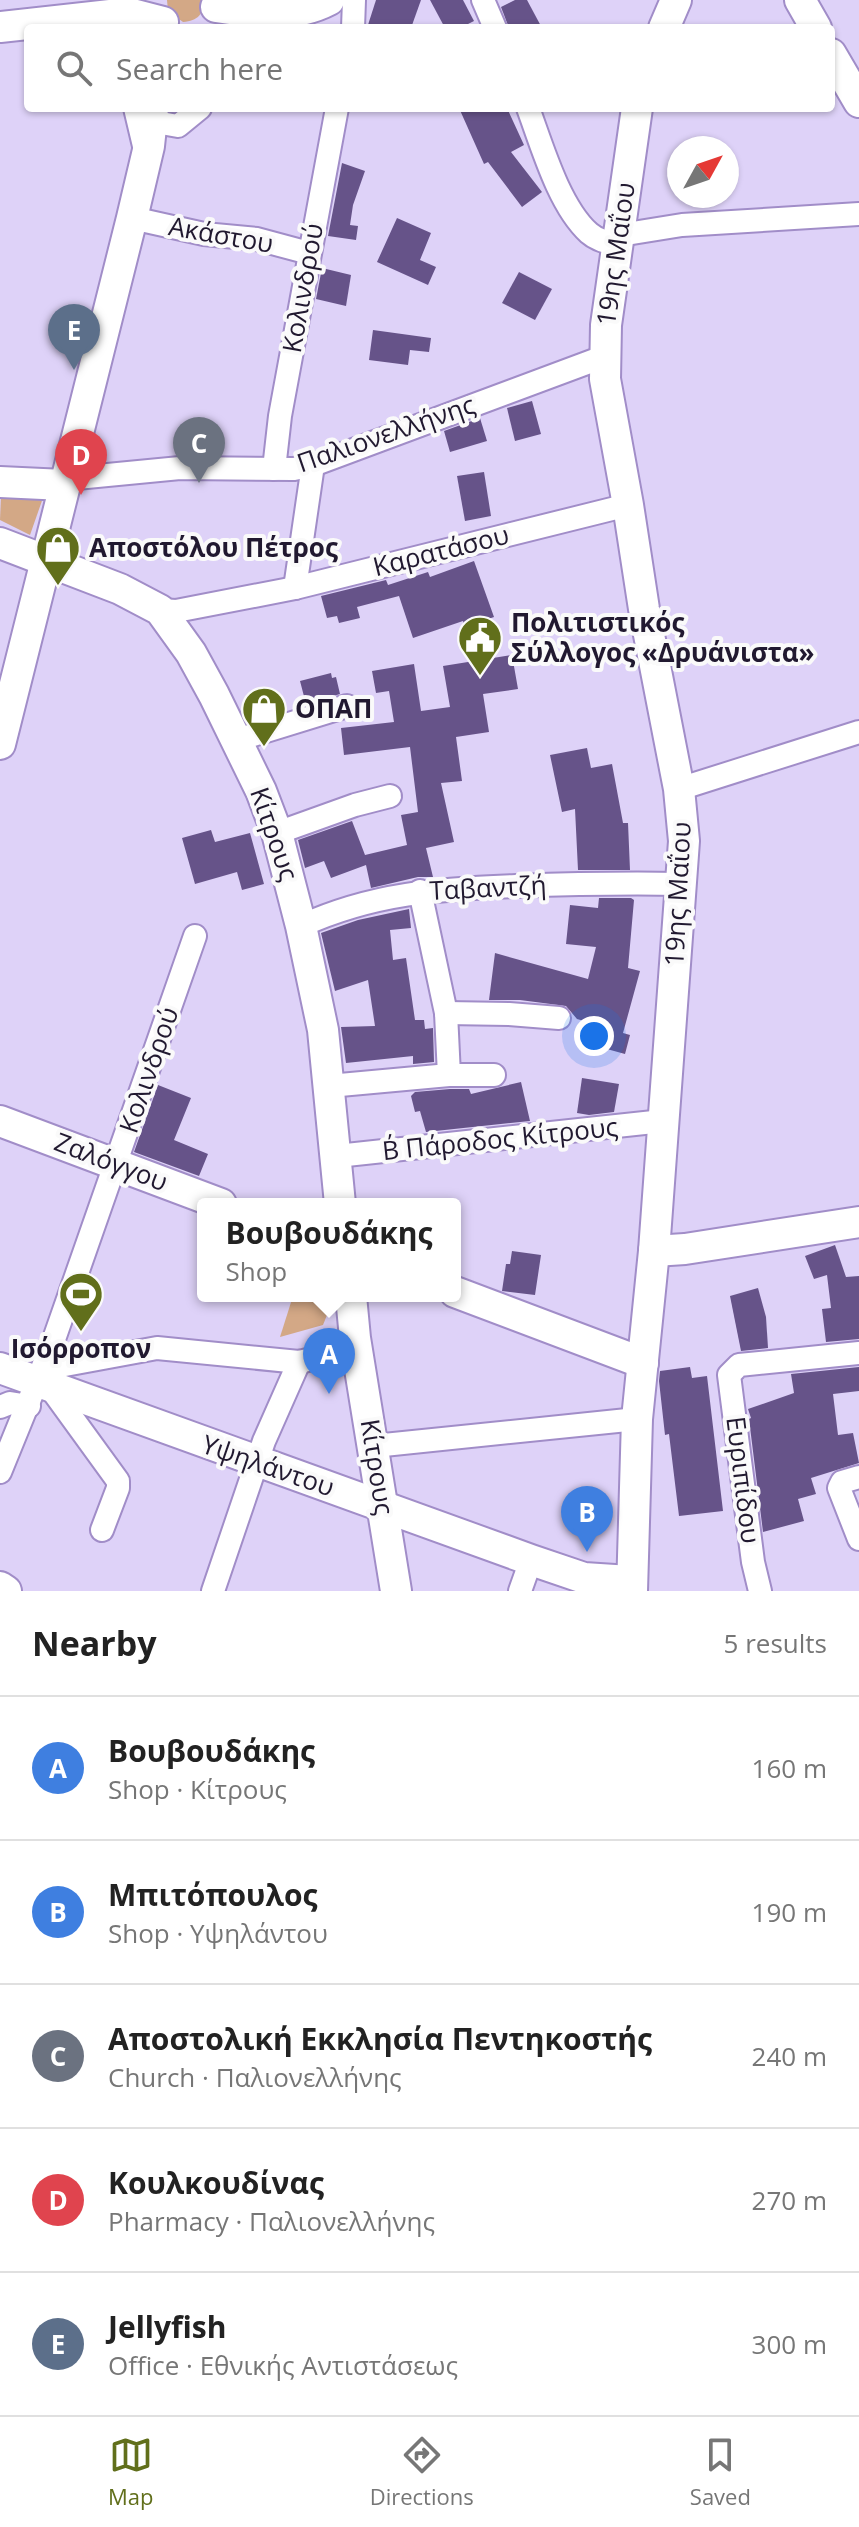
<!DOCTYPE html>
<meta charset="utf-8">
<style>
:root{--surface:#fff;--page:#f2f2f2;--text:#222;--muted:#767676;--line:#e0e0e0;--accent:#616f1b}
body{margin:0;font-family:"Open Sans",sans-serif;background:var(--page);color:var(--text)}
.compass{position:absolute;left:667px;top:136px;width:72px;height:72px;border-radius:50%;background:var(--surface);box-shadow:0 2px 6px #0004;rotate:50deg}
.you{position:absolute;left:594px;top:1036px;width:28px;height:28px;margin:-20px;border:6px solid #fff;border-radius:50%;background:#1a73e8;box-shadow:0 0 0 12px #1a73e833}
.badge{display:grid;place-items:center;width:52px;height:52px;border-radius:50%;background:var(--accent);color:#fff;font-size:26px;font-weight:700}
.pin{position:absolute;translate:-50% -66px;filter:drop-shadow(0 2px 4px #0008)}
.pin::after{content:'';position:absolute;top:42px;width:28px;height:24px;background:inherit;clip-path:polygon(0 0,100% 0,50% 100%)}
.popup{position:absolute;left:197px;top:1198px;width:264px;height:104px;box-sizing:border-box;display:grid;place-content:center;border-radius:8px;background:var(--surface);filter:drop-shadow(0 2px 6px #0005);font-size:26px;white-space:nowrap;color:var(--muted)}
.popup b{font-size:30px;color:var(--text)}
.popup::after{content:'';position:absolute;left:50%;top:100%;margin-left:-16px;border:16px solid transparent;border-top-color:var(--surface)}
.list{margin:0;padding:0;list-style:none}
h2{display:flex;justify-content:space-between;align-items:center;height:104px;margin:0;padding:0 32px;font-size:34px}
h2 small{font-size:26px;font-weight:400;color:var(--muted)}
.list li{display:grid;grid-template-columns:52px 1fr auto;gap:24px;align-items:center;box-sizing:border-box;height:144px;padding:0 32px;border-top:2px solid var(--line)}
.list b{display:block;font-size:30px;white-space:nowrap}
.list p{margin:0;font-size:26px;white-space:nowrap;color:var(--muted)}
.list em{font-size:26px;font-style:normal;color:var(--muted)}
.icon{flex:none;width:44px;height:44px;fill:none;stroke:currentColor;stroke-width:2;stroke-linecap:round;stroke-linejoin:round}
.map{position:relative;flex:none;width:859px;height:1591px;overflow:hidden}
.search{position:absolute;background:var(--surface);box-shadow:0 2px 6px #0004;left:24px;right:24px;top:24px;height:88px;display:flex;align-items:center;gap:20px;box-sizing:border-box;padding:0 28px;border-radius:8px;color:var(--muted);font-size:30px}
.sheet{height:824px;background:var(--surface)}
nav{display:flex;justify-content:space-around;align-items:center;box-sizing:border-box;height:112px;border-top:2px solid var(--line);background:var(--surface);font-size:22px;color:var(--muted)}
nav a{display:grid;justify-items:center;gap:4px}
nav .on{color:var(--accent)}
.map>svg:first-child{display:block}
.green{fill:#d3a886}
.building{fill:#665389}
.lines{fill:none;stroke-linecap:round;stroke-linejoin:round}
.street-casing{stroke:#a18dc8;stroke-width:26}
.secondary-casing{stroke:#a18dc8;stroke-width:34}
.street{stroke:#fff;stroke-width:22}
.secondary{stroke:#fff;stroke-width:30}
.labels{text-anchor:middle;stroke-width:8;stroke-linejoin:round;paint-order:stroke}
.street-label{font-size:26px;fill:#211930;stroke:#fafafa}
.poi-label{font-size:26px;font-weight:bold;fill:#211930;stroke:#fafafa;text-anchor:start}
</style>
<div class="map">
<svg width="859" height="1591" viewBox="0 0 859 1591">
<rect width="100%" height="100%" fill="#ded2f8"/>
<g class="green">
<path d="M167,0H205C203,14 198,21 183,22L168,11Z"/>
<path d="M44,495L30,535L0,520L1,496Z"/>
<path d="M293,1296H325L327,1315L323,1325L280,1337Z"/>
</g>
<g class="building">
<path d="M376,0H421L411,28H367Z"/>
<path d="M430,0H463L474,21L460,28H445Z"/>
<path d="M515,0H527L542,28H509L501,7Z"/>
<path d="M459,108H507L524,145L511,152L542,192L522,207L488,162L484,164Z"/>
<path d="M342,163L365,171L353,205L350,225L358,226L356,240L328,236Z"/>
<path d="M397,218L431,233L420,260L436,267L428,285L377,262Z"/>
<path d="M322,268L351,275L346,306L316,299Z"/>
<path d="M519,272L552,289L535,320L502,303Z"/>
<path d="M373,330L431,338L429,352L410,350L408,365L369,360Z"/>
<path d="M532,401L541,434L515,441L507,408Z"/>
<path d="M480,418L487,441L450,452L444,431Z"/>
<path d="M484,472L491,516L465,521L457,476Z"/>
<path d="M474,561L494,617L465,627L463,621L413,638L399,596L357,607L360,618L339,623L337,616L327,618L321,596L386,580L388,585L428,572L430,577Z"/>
<path d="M512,655L518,689L483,694L489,732L456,737L462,781L441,783L454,842L426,848L433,877H418L371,888L366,865L331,878L324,861L305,868L298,840L352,821L365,855L407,845L401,815L418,812L410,747L344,755L341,728L394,722L389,691L376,693L372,671L414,664L421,711L450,707L443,666Z"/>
<path d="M331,673L332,678L336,677L340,694L306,704L300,681Z"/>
<path d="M587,748L591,768L612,764L623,823H628L630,870H578L575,809L562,812L550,755Z"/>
<path d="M211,830L215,842L250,833L264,884L242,890L237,872L195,884L182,838Z"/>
<path d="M599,898H631L634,900L628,968L640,971L623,1033L630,1035L625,1054L585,1043L591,1023L577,1019L566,1006L520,1000H489L495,953L588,979L596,947L566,944L570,905L598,908Z"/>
<path d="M409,909L411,928L390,930L393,960L406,958L415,1020H424L425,1029L433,1028L434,1062L413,1064V1056L346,1063L341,1027L375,1026L368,980L335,991L321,933L358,920Z"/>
<path d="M582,1078L619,1084L614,1112L589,1115L577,1113Z"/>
<path d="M521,1082L530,1121L426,1132L420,1111L415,1112L411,1096L415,1092L450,1089H469L471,1094Z"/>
<path d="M158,1085L191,1098L174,1140L208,1154L199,1176L134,1152Z"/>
<path d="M835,1245L846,1277L859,1276V1339L826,1342L822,1309L831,1308L827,1275L814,1279L805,1256Z"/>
<path d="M512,1251L541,1255L535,1295L502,1291L506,1264H510Z"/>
<path d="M758,1288L766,1317L768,1348L741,1351L730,1296Z"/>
<path d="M690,1367L692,1378L707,1376L723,1511L679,1516L669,1434L665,1435L659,1381L660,1371Z"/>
<path d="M859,1367V1391L833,1394L838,1435L853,1433L859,1463L811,1478L816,1494L798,1499L804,1521L763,1532L749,1419L751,1418L748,1409L794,1393L791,1374Z"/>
</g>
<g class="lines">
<g class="street-casing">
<g id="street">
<path d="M483,0L495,28"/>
<path d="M353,28L354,0"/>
<path d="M135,108L144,146"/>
<path d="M528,108C542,146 559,206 589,233C598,241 608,243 619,244"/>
<path d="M161,123L178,126L200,108"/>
<path d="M132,218L204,234L257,239L309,253"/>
<path d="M620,235L682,225L859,214"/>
<path d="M274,469L280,416L337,108"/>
<path d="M66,479L180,468L294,469L313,465L603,357"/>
<path d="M295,588L313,465"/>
<path d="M160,610L176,611L295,588L628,505"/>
<path d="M237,740L347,706"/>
<path d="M679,789L859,732"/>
<path d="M277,833L355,805L390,796"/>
<path d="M420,891L446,1013L449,1075"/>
<path d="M301,926C373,893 439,889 516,886C571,884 626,883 681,884"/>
<path d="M446,1013L509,1014L559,1018"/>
<path d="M329,1086L449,1075H494"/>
<path d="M337,1156L663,1121"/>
<path d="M46,1361L65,1365L157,1348L299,1362L325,1356L355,1338"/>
<path d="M49,1386L118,1481V1488L102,1530"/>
<path d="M0,1407L10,1403L29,1406"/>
<path d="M374,1446L637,1419"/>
<path d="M0,1472L53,1342L195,936"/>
<path d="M859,1477L842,1482L839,1488L859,1539"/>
<path d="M213,1591L264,1441L299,1362"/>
<path d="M520,1591L531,1560"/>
<path d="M760,1591L753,1562L729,1375L739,1365L859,1353"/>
</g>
</g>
<g class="secondary-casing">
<g id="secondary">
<path d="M800,0L816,28"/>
<path d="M216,7C254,13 293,19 329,0"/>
<path d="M0,27L128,13L163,22"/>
<path d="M664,28L676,0"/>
<path d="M831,54L859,102"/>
<path d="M0,482L64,485"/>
<path d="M0,543L120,589L160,610L191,653L214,695L261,791L277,833L301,926L323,1030L340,1204"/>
<path d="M0,744L132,218L149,146L153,108"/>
<path d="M0,1121L221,1204"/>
<path d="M654,1251L685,1249L859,1222"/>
<path d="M455,1292L643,1363"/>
<path d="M351,1296L355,1338L396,1591"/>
<path d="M0,1368L531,1560L584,1578L630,1581"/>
<path d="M0,1587L6,1591"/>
<path d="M632,1591L637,1419L654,1251L684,841L679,789L644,609L628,505L605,379L606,325L637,108"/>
</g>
</g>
<use href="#street" class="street"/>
<use href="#secondary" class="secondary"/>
</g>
<defs>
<g id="shop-pin" transform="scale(2.3)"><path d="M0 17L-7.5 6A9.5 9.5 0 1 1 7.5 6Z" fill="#616f1b" stroke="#fafafa"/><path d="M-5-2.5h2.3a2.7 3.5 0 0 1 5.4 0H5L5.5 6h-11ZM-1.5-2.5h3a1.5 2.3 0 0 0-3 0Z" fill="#fff"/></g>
<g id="civic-pin" transform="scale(2.3)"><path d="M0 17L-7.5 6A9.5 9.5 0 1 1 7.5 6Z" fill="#616f1b" stroke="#fafafa"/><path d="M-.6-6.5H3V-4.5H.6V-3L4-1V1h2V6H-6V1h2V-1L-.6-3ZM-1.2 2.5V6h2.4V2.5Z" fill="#fff"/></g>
<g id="stadium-pin" transform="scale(2.3)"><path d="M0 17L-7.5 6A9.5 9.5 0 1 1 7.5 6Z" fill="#616f1b" stroke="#fafafa"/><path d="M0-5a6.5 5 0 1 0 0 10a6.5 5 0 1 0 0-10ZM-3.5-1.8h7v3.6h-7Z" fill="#fff"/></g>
</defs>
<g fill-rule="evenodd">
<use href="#shop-pin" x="58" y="548"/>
<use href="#civic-pin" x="480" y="638"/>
<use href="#shop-pin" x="264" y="709"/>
<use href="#stadium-pin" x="81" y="1294"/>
</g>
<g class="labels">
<g class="street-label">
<text transform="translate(221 235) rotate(10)" y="9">Ακάστου</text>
<text transform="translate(616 254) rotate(-82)" y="9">19ης Μαΐου</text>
<text transform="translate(303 288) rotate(-80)" y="9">Κολινδρού</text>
<text transform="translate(386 434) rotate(-19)" y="9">Παλιονελλήνης</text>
<text transform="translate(441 551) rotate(-14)" y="9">Καρατάσου</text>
<text transform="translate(274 834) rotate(71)" y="9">Κίτρους</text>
<text transform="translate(488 888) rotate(-3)" y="9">Ταβαντζή</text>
<text transform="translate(678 894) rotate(-87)" y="9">19ης Μαΐου</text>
<text transform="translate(149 1070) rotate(-71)" y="9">Κολινδρού</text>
<text transform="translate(500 1139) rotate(-6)" y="9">Β΄ Πάροδος Κίτρους</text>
<text transform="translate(111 1162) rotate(21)" y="9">Ζαλόγγου</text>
<text transform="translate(268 1466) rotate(19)" y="9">Υψηλάντου</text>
<text transform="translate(377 1467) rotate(81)" y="9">Κίτρους</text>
<text transform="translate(743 1480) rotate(83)" y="9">Ευριπίδου</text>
</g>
<g class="poi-label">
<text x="89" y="557">Αποστόλου Πέτρος</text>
<text x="511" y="632">Πολιτιστικός<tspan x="511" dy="30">Σύλλογος «Δρυάνιστα»</tspan></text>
<text x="295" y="718">ΟΠΑΠ</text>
<text x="81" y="1358" text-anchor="middle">Ισόρροπον</text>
</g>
</g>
</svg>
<svg class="compass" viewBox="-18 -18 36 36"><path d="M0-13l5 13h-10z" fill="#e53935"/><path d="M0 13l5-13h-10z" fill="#767676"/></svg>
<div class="you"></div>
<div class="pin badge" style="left:329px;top:1394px;background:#3f7fe0">A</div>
<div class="popup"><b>Βουβουδάκης</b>Shop</div>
<div class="pin badge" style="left:587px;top:1552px;background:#3f7fe0">B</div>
<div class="pin badge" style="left:199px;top:483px;background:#6b7280">C</div>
<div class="pin badge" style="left:81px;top:495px;background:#e0444e">D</div>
<div class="pin badge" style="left:74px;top:370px;background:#5c6f8a">E</div>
<div class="search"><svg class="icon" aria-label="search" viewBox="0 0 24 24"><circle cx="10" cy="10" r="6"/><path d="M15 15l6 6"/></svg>Search here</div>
</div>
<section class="sheet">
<h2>Nearby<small>5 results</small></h2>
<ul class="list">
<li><span class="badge" style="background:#3f7fe0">A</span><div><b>Βουβουδάκης</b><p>Shop · Κίτρους</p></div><em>160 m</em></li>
<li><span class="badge" style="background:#3f7fe0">B</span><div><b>Μπιτόπουλος</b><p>Shop · Υψηλάντου</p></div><em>190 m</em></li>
<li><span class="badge" style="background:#6b7280">C</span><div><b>Αποστολική Εκκλησία Πεντηκοστής</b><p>Church · Παλιονελλήνης</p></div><em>240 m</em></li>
<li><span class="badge" style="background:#e0444e">D</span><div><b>Κουλκουδίνας</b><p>Pharmacy · Παλιονελλήνης</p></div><em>270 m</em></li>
<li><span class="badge" style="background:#5c6f8a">E</span><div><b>Jellyfish</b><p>Office · Εθνικής Αντιστάσεως</p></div><em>300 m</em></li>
</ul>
</section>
<nav>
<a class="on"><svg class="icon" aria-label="map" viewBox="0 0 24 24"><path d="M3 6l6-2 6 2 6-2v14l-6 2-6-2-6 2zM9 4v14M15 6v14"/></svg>Map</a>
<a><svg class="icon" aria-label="directions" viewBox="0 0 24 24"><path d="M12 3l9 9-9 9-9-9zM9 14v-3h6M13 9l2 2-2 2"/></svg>Directions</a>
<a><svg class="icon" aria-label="saved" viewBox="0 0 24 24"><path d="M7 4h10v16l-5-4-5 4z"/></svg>Saved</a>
</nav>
